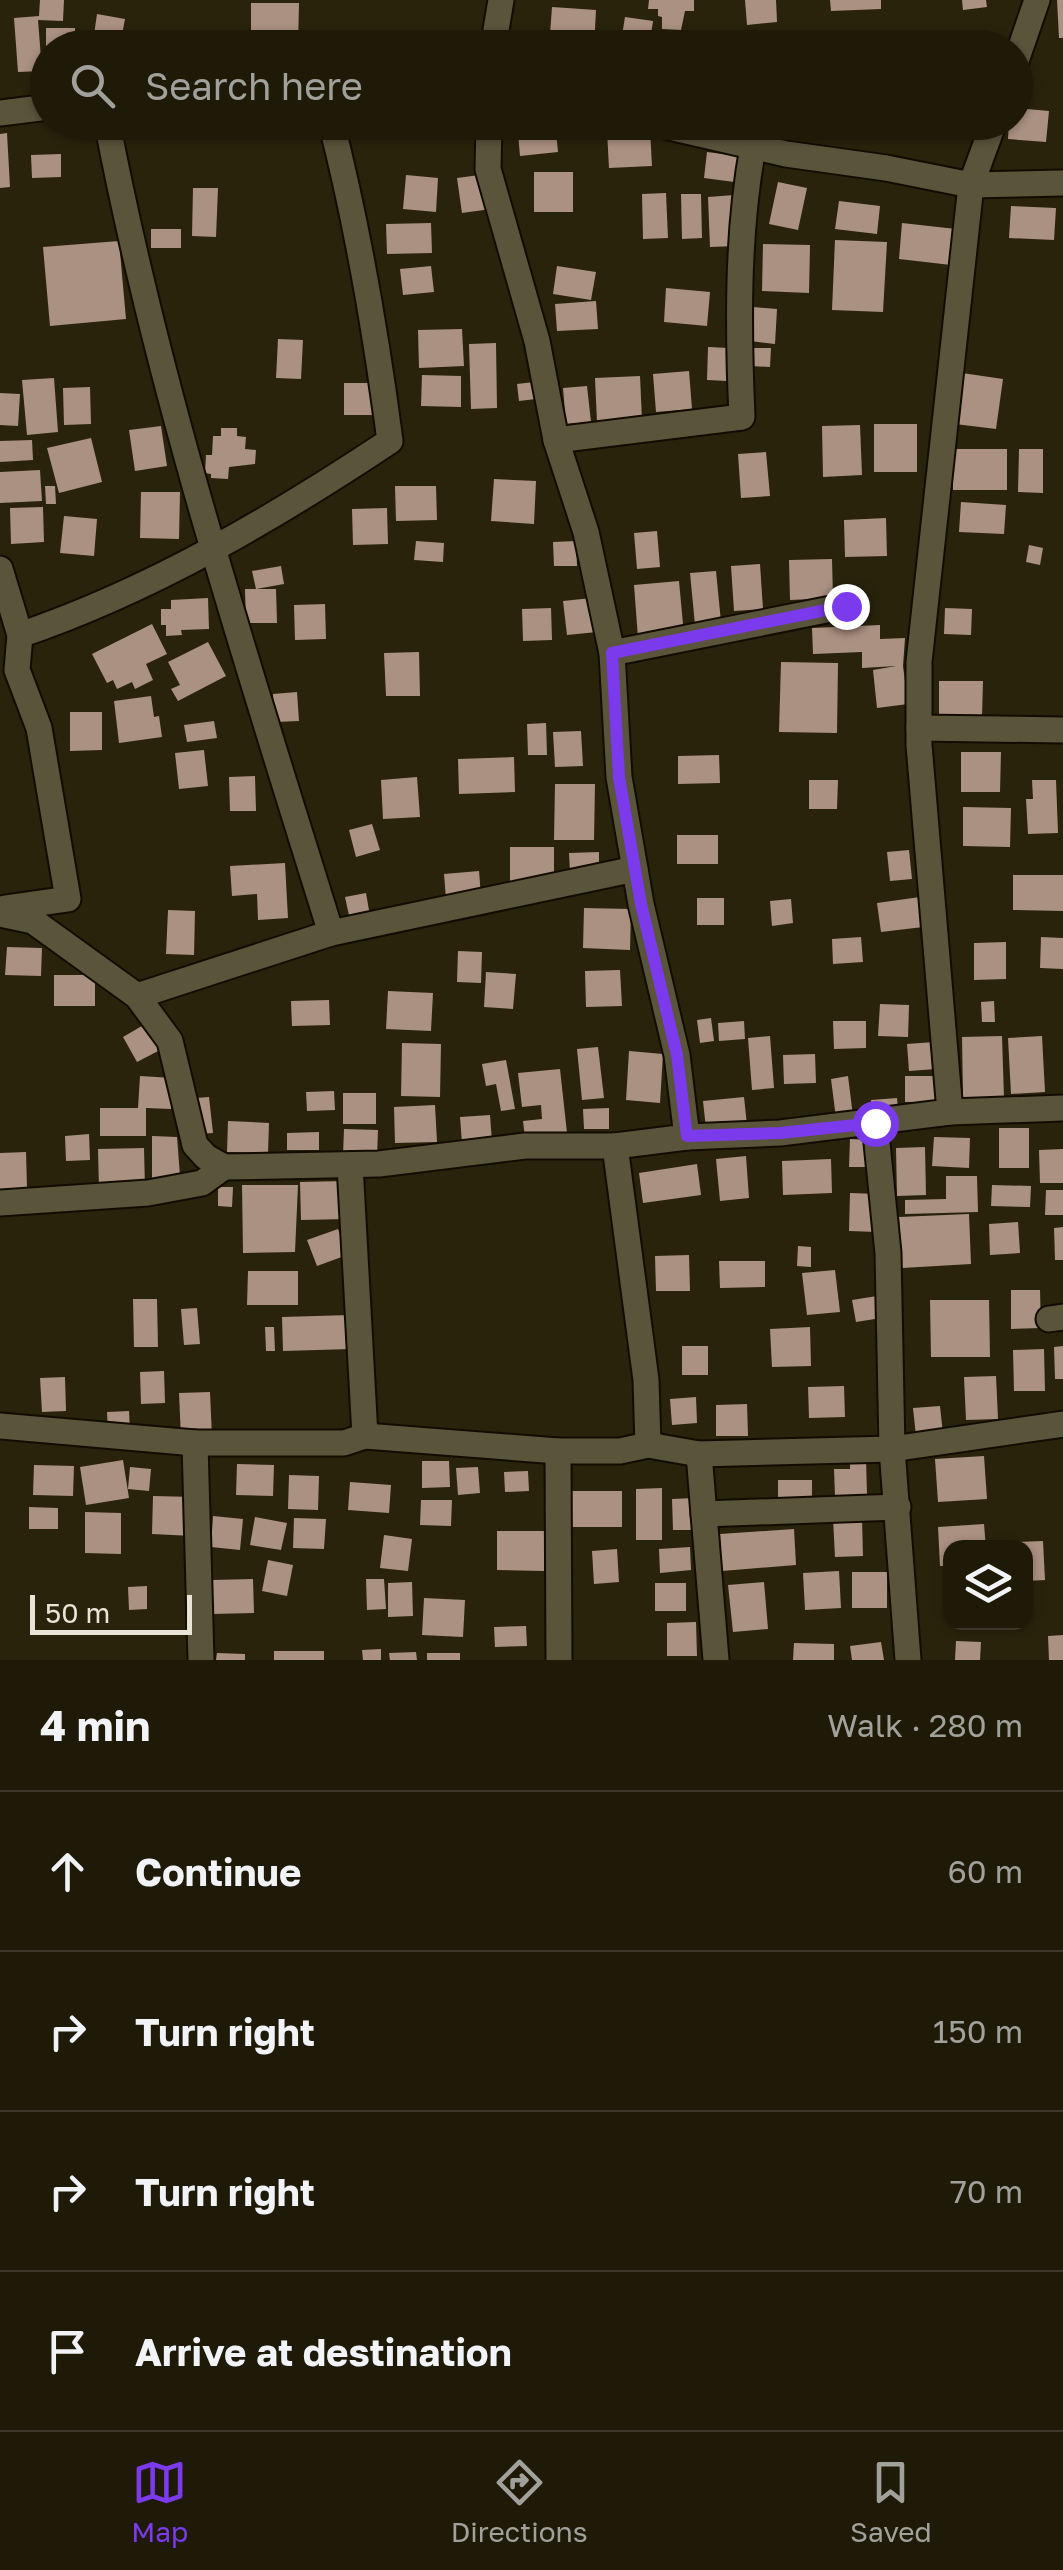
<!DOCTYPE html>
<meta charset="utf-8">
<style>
:root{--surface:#1f1a08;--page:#2c2716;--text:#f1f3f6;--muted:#a1a19c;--line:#3c3829;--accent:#7c3aed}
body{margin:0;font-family:"Golos Text",sans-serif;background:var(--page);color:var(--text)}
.controls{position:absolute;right:30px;bottom:30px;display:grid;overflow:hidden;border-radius:20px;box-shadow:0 2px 8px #0004}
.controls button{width:90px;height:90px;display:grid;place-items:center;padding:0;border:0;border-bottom:2px solid var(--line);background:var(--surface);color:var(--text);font:50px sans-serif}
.scale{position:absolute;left:30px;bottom:25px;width:162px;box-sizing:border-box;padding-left:10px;border:5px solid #e8e5d6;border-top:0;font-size:28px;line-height:35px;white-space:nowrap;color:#e8e5d6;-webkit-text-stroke:8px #29230b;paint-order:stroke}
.stop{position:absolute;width:30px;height:30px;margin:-22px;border:8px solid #7c3aed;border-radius:50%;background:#fff}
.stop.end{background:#7c3aed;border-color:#fff;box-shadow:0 2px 10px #0008}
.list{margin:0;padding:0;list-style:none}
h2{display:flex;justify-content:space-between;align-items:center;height:130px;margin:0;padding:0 40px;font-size:42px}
h2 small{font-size:32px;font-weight:400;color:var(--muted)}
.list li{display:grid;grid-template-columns:65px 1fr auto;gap:30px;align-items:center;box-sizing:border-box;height:160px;padding:0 40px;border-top:2px solid var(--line)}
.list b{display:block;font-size:38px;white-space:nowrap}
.list em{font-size:32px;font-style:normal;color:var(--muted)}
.icon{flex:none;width:55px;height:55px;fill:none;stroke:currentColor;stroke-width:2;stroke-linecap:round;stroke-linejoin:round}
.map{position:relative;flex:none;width:1063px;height:1660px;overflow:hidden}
.search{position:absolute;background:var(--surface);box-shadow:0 2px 8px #0004;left:30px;right:30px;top:30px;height:110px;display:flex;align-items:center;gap:25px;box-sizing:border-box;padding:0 35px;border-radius:55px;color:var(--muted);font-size:38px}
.sheet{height:770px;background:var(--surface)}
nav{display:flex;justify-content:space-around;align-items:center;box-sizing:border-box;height:140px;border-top:2px solid var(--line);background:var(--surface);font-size:28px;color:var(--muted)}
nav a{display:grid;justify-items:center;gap:5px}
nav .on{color:var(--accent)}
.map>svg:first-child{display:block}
.building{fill:#ab9181}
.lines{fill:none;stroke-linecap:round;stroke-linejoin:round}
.street-casing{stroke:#120c00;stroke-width:29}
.street{stroke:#5a543b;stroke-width:25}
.route{stroke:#7c3aed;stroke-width:12}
</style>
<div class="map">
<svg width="1063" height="1660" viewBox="0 0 1063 1660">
<rect width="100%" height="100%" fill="#29230b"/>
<g class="building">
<path d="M40,0H64L63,21L38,20L42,71L18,72L14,18L39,16Z"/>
<path d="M649,0H694V11H685L681,30L662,29V17L658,16V9H648Z"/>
<path d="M745,0H776L777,22L747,25Z"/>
<path d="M830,0H881V9L831,11Z"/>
<path d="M962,0H986L987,7L963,10Z"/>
<path d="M1057,0H1063V38H1059Z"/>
<path d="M251,3H299L298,48H251Z"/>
<path d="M552,7L596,10L594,48H549Z"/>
<path d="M97,14L125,19L120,46L93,42Z"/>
<path d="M625,17L653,21L649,48H620Z"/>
<rect x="46" y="28" width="29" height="20"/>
<path d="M1016,108L1049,111L1046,142L1008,139L1009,122H1016Z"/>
<path d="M368,122H393L394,136L369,138Z"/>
<rect x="406" y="122" width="52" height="9"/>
<path d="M517,122H555L558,152L520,156Z"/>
<path d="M650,129L652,166L609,168L607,131Z"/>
<path d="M7,133L10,187L0,188V134Z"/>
<path d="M707,152L746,157L742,183L704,178Z"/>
<path d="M61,154V177L32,178L31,155Z"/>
<rect x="534" y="172" width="39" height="40"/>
<path d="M487,174L491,209L462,213L457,178Z"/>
<path d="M406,175L438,178L436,212L403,209Z"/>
<path d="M778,182L807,188L798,230L769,224Z"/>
<path d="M193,188H218L216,237L192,236Z"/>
<path d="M666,193L668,238L643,239L642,194Z"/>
<path d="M681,194H701L702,238L682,239Z"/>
<path d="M734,195L736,246L710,247L708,197Z"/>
<path d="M839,201L880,206L877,234L835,229Z"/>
<path d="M1011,206L1056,208L1054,240L1009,238Z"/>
<path d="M431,223L432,253L387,254L386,224Z"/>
<path d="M902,223L956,229L951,265L899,259Z"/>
<rect x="151" y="229" width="30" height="19"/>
<path d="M835,240L887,242L883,312L832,310Z"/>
<path d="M119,241L126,319L50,326L43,247Z"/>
<path d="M763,244L810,245L809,293L762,291Z"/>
<path d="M431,266L434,292L403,295L400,269Z"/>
<path d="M557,266L596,272L591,300L553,294Z"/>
<path d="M666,288L710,292L707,326L664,322Z"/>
<path d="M596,301L598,329L557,331L555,304Z"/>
<path d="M753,307L777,309L775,344L750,341Z"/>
<path d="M462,329L464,366L419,368L418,330Z"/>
<path d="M278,339L303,340L301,379L276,378Z"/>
<path d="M496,343L497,408L471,409L469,344Z"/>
<path d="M708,347L729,348L727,381L707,380Z"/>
<path d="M751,348H771L770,367L750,366Z"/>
<path d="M689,371L692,409L656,412L653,374Z"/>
<path d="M962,373L1003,379L996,429L955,424Z"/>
<path d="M422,375L461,376V407L421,406Z"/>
<path d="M640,376L642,420L597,422L595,378Z"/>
<path d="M54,378L58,432L27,435L22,380Z"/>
<path d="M534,382L536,399L519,401L517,384Z"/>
<rect x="344" y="383" width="29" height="32"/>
<path d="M587,386L591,422L566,424L563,388Z"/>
<path d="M90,387L91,424L64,425L63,388Z"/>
<path d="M0,393L20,394L18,426L0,425Z"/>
<rect x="874" y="424" width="43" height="48"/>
<path d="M860,425L862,475L823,477L822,426Z"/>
<path d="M161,426L167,466L135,471L129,430Z"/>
<path d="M221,428H237V436L246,437L245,449L256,450L255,464L229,467L228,479L211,478V474L205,473L206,455H212L213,436H221Z"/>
<path d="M91,438L102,482L59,493L47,448Z"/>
<path d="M32,440L33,460L0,462V441Z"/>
<rect x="953" y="449" width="54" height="41"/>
<path d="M1019,449H1043V493L1018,492Z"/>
<path d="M766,452L770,496L741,498L738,454Z"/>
<path d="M40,470L42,501L0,503V472Z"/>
<path d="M494,479L536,481L534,524L491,521Z"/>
<path d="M45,486H55L56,504H46Z"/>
<path d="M395,486H436L437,520L396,521Z"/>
<path d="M141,492H180L179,539L140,538Z"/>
<path d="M961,502L1006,505L1004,534L959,532Z"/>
<path d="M43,507L44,542L11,544L10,508Z"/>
<path d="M387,508L388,544L353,545L352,509Z"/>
<path d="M64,516L97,519L94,556L60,553Z"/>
<path d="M886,518L887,556L845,557L844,520Z"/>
<path d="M657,531L660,567L637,569L634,533Z"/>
<path d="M416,541L444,543L443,562L414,560Z"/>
<path d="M576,541L577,566H554L553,542Z"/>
<path d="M1029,545L1043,548L1040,565L1026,562Z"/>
<path d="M832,559L833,598L790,600L789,560Z"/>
<path d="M760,564L763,609L734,611L731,566Z"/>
<path d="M281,566L284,584L256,589L252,571Z"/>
<path d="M716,571L721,622L695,625L690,573Z"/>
<path d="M679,581L684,635L638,638L634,585Z"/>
<path d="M245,589H276L277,623H246Z"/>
<path d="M208,598L209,629L181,630L182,635L166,636V625H161V609H171V600Z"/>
<path d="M592,598L597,632L567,635L563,601Z"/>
<path d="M325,604L326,639L295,640L294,605Z"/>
<path d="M551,608L552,640L523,641L522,609Z"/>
<path d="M945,608L972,609L971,635L944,634Z"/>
<path d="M152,624L167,654L146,664L153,680L135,689L132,682L117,689L113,680L107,683L92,654Z"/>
<path d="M880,625V639L905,638L903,666L908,704L877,708L873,670L896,666L862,668V652L813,654L812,628Z"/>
<path d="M208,642L226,676L178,701L171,689L180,685L168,662Z"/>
<path d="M419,652L420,696H386L384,653Z"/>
<path d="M781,662L838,663L837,733L779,732Z"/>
<path d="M939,681H983L982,717L939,716Z"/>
<path d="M297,692L299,721L275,722L273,694Z"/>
<path d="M151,696L154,717L159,716L162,737L119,743L114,701Z"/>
<path d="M70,712H102V750L70,751Z"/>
<path d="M214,721L217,738L187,742L184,725Z"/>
<path d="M546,723L547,755H528L527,724Z"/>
<path d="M581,731L583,766L555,767L553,732Z"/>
<path d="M204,750L208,786L179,789L175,753Z"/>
<path d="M961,752H1001L1000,792H961Z"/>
<path d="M719,755L720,783L678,784V756Z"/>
<path d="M514,757L515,792L459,794L458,759Z"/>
<path d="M255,776L256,811H230L229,777Z"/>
<path d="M417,777L420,817L383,819L381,780Z"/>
<path d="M809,780H838L837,809H809Z"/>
<path d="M1032,780H1056L1058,833L1028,834L1026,799H1033Z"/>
<path d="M555,784H595L594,840H554Z"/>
<path d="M963,807L1011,808L1010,847L963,846Z"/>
<path d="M372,824L380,850L356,857L349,830Z"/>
<rect x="677" y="835" width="41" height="29"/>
<rect x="510" y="847" width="44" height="35"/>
<path d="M909,850L912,879L890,881L887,852Z"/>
<path d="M599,852V872H570L569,853Z"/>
<path d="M285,863L288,918L258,920L257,894L232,896L230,866Z"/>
<path d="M479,871L481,896L446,899L444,874Z"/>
<path d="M1013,875H1063V911L1013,910Z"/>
<path d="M366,893L370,916L350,920L345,897Z"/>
<path d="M920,897L923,927L881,932L877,903Z"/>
<rect x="697" y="898" width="27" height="27"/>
<path d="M791,899L793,923L772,926L770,901Z"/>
<path d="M584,908L631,909L630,950L583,948Z"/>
<path d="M168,910L195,911L194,955L166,954Z"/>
<path d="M861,937L863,962L833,964L832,939Z"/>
<path d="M1041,937L1063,938V969L1040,968Z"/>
<path d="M1006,942V979L974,980V943Z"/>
<path d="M7,947L42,948L41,976L5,975Z"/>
<path d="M458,951L482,952L481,983L457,982Z"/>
<path d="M620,970L622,1006L586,1007L585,971Z"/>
<path d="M486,972L516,974L513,1009L484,1007Z"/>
<rect x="54" y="975" width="41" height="31"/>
<path d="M388,991L433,993L431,1031L386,1029Z"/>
<path d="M329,1000L330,1025L292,1026L291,1001Z"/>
<path d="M994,1001L995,1022H982L981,1002Z"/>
<path d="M880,1004L909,1005L908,1037L878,1036Z"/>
<path d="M711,1018L714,1041L700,1043L697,1020Z"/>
<path d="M744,1021L745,1039L719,1041L718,1023Z"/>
<path d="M833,1021H866V1048L834,1049Z"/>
<path d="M147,1023L162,1049L137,1062L123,1037Z"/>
<path d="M770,1036L774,1088L752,1090L748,1038Z"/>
<path d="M1002,1036L1004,1098L963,1099L962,1037Z"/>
<path d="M1042,1036L1045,1092L1011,1094L1008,1038Z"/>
<path d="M934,1042L936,1069L909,1071L907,1044Z"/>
<path d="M402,1043L441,1044L440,1097L401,1096Z"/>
<path d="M598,1047L604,1098L582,1100L577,1049Z"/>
<path d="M629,1051L663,1054L660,1103L626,1100Z"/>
<path d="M815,1054L816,1083L784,1084L783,1055Z"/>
<path d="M506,1060L515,1109L501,1111L496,1084L486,1086L482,1064Z"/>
<path d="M560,1069L567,1133L525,1138L523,1121L542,1119L541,1105L522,1107L518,1073Z"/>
<path d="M140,1076L172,1078L171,1109L146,1108V1136H100V1108H138Z"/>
<path d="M848,1076L853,1116L836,1118L831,1079Z"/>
<rect x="905" y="1076" width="35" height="26"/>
<path d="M334,1091L335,1110L307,1111L306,1092Z"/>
<rect x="343" y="1093" width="33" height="31"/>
<path d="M209,1097L213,1133L200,1134L196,1098Z"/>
<path d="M744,1097L747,1125L706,1129L703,1101Z"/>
<path d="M897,1098L898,1110L872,1112L871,1100Z"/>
<path d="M435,1105L437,1142L395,1143L394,1107Z"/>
<path d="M609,1108V1129H584L583,1109Z"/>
<path d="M490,1115L492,1142L462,1143L460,1117Z"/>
<path d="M228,1121L269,1123L268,1153L227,1152Z"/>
<rect x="999" y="1128" width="30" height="40"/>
<path d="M344,1129L378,1130L377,1157L343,1155Z"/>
<path d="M319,1132V1150H287V1133Z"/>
<path d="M89,1134L90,1160L66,1161L65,1136Z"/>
<path d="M152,1136L177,1137L180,1176L152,1180Z"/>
<path d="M934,1137L970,1138L969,1168L932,1166Z"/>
<path d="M850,1139L870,1140L869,1167H849Z"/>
<path d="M925,1147L926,1195L897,1196L896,1148Z"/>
<path d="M144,1148L145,1189L99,1190L98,1149Z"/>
<path d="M1063,1149V1183H1040L1039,1150Z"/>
<path d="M26,1152L27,1188L0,1189V1153Z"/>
<path d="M746,1156L749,1198L720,1201L716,1159Z"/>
<path d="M831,1159L832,1193L783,1195L782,1161Z"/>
<path d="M697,1164L701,1195L643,1203L639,1173Z"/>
<path d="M946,1176H977L978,1212L905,1214V1200L946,1199Z"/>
<path d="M345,1181L347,1219L301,1220L300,1182Z"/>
<path d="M242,1185H298L295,1252L243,1253Z"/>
<path d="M992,1185L1031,1186L1030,1207L991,1206Z"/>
<path d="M218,1187H233L232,1207L218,1206Z"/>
<path d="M1046,1190H1063V1215H1045Z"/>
<path d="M850,1193L878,1194L877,1232L849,1231Z"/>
<path d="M969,1214L971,1264L902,1268L899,1217Z"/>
<path d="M1018,1222L1020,1253L990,1255L989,1224Z"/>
<path d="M1063,1227V1260H1055L1054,1228Z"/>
<path d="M338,1229L347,1255L317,1266L307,1240Z"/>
<path d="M798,1246L811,1247V1267L797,1266Z"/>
<path d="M689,1255L690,1291H656L655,1256Z"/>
<path d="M719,1261H765V1287L720,1288Z"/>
<path d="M835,1270L840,1312L807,1315L802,1273Z"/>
<path d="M248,1271H298V1305H247Z"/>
<path d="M1011,1290H1040L1041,1328L1011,1329Z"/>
<path d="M877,1296L881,1318L856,1322L852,1300Z"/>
<path d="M133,1299H157L158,1347H134Z"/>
<path d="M930,1300H989L990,1357H931Z"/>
<path d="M197,1308L200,1344L184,1345L181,1309Z"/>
<path d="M350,1315L351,1349L283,1351L282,1317Z"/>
<path d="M265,1327H274L275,1351H266Z"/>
<path d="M810,1327L811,1366L772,1367L770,1329Z"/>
<rect x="682" y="1346" width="26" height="29"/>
<path d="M1063,1346V1379H1055L1054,1347Z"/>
<path d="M1044,1349L1045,1391H1014L1013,1350Z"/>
<path d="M164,1371L165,1403L141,1404L140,1372Z"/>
<path d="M996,1376L998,1419L966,1420L964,1377Z"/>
<path d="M65,1377L66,1411L42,1412L40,1378Z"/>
<path d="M844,1386L845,1417L809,1418L808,1387Z"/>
<path d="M210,1392L212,1437L181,1438L179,1393Z"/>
<path d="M696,1397L697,1423L672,1425L670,1399Z"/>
<path d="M747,1404L748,1436H716V1405Z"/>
<path d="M940,1406L943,1434L916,1436L913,1408Z"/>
<path d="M129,1411L130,1432L108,1433L107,1412Z"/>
<path d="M984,1456L987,1499L938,1502L935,1459Z"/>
<path d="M866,1458L867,1495L835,1496L834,1469H850V1459Z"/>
<path d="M123,1460L129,1498L86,1505L80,1467Z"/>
<path d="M422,1461H449L450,1487L422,1488Z"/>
<path d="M237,1464L274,1465L273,1496L236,1495Z"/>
<path d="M34,1465L74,1466L73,1496L33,1495Z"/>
<path d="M130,1467L151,1469L149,1491L128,1489Z"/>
<path d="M478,1467L480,1493L458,1495L456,1468Z"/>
<path d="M528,1471L529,1491L505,1492L504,1472Z"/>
<path d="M289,1475L319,1476L318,1510L288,1509Z"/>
<rect x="778" y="1480" width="34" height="25"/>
<path d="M350,1482L391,1485L389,1513L348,1510Z"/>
<path d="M662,1488V1540H636V1489Z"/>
<rect x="571" y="1491" width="51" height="36"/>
<path d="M153,1496L195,1497L193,1536L152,1534Z"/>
<path d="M694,1498L695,1530H673L672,1499Z"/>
<path d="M421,1500H452L451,1526L420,1525Z"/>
<path d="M29,1507L58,1508V1529H29Z"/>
<path d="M85,1512L121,1513V1554L85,1553Z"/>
<path d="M213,1516L243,1519L240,1550L211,1547Z"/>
<path d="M255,1517L287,1523L281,1550L250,1545Z"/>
<path d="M862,1517L863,1556L835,1557L833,1518Z"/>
<path d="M294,1518L326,1519L324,1549L293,1548Z"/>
<path d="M984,1524L986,1548H950V1566H940L938,1527Z"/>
<path d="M794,1529L796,1565L722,1571L720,1534Z"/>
<path d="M497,1531H544V1571L497,1570Z"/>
<path d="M384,1535L412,1539L408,1571L380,1568Z"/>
<path d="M1043,1541L1045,1580L1026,1581V1548H1013V1542Z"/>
<path d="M690,1547L691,1570L660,1573L659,1549Z"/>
<path d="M617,1549L619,1582L594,1584L592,1551Z"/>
<path d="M268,1560L293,1565L287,1596L262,1591Z"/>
<path d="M839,1571L841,1608L805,1610L803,1573Z"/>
<rect x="852" y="1572" width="35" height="36"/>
<path d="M253,1579L254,1613L212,1614L211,1580Z"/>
<path d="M366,1579H384L386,1609L367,1610Z"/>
<path d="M412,1582L413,1616L388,1617V1583Z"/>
<path d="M764,1582L768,1629L733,1632L728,1585Z"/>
<rect x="655" y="1583" width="31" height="28"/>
<path d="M147,1586V1609L129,1610L128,1587Z"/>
<path d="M424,1598L465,1600L463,1637L422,1635Z"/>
<path d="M696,1622L697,1656H667V1623Z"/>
<path d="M526,1626L527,1646L495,1647L494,1627Z"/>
<path d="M1063,1635V1660H1049L1048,1636Z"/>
<path d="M956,1641L981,1642L980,1660H955Z"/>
<path d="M881,1642L884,1660H852L850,1646Z"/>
<path d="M794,1643L834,1644V1660H793Z"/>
<path d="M381,1649V1660H363L362,1650Z"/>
<rect x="274" y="1651" width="50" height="9"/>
<path d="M416,1652L417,1660H390L389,1653Z"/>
<path d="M217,1653L245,1654V1660H216Z"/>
<rect x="427" y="1653" width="33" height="7"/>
</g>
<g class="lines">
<g class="street-casing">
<g id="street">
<path d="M493,48L501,0"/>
<path d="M1016,61L1037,0"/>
<path d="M0,113L48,107"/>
<path d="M107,122C160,398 248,665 331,933"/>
<path d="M648,122L786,154L886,168L971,185L1063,183"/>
<path d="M556,440L742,417C738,327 737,235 753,147"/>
<path d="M0,569L20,635"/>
<path d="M612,653L846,606"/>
<path d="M919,728L1063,730"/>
<path d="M5,908L68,899L39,728L17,670L20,635C152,590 274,518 390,441C376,334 358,227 331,122"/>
<path d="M0,914L33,921L137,996L170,1041L195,1145L206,1157L224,1167L379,1164L525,1146H615L687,1137L677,1055L641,904L619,777L612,653L586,532L556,440L537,341L488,169L489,122"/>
<path d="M137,996L331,933L635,869"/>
<path d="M950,1112L919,745V662L971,185L994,122"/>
<path d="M875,1123L888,1253L892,1449L908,1660"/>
<path d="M687,1137L780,1133L950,1112L1063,1108"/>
<path d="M615,1146L646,1380L648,1445"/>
<path d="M350,1165L365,1436"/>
<path d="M0,1203L148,1193L202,1183L224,1167"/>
<path d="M1049,1319L1063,1317"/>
<path d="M0,1426L195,1443H344L365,1436L558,1451H620L648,1445L699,1454L892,1449L1063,1424"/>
<path d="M195,1443L201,1660"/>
<path d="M558,1451L559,1660"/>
<path d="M699,1454L716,1660"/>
<path d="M704,1514L898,1507"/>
</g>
</g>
<use href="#street" class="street"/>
</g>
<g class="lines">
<path class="route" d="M846,606L612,653L619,777L641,904L677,1055L687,1136L780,1133L875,1123"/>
</g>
</svg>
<div class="controls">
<button><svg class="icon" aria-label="layers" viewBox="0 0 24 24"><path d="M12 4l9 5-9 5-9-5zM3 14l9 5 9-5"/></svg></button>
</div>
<div class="scale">50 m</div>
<div class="stop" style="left:875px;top:1123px"></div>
<div class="stop end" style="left:846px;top:606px"></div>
<div class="search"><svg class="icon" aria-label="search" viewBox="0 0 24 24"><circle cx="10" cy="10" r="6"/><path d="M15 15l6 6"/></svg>Search here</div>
</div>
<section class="sheet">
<h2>4 min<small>Walk · 280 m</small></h2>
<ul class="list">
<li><svg class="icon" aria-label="ahead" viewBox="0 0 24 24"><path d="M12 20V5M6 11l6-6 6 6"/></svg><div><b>Continue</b></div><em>60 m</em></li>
<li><svg class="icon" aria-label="right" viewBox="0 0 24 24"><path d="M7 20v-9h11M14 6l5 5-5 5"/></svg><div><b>Turn right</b></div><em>150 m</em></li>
<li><svg class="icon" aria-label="right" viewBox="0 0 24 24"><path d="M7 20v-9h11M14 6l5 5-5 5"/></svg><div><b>Turn right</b></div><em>70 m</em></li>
<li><svg class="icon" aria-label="arrive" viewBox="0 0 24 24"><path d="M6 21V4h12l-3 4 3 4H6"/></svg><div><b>Arrive at destination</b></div></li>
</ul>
</section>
<nav>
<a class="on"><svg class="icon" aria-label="map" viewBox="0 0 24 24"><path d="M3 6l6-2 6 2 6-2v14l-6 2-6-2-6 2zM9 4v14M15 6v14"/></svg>Map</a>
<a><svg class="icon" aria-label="directions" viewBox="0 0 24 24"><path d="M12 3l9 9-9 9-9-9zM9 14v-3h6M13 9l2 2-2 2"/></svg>Directions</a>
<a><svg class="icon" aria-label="saved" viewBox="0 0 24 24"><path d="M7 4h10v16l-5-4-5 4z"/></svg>Saved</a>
</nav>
